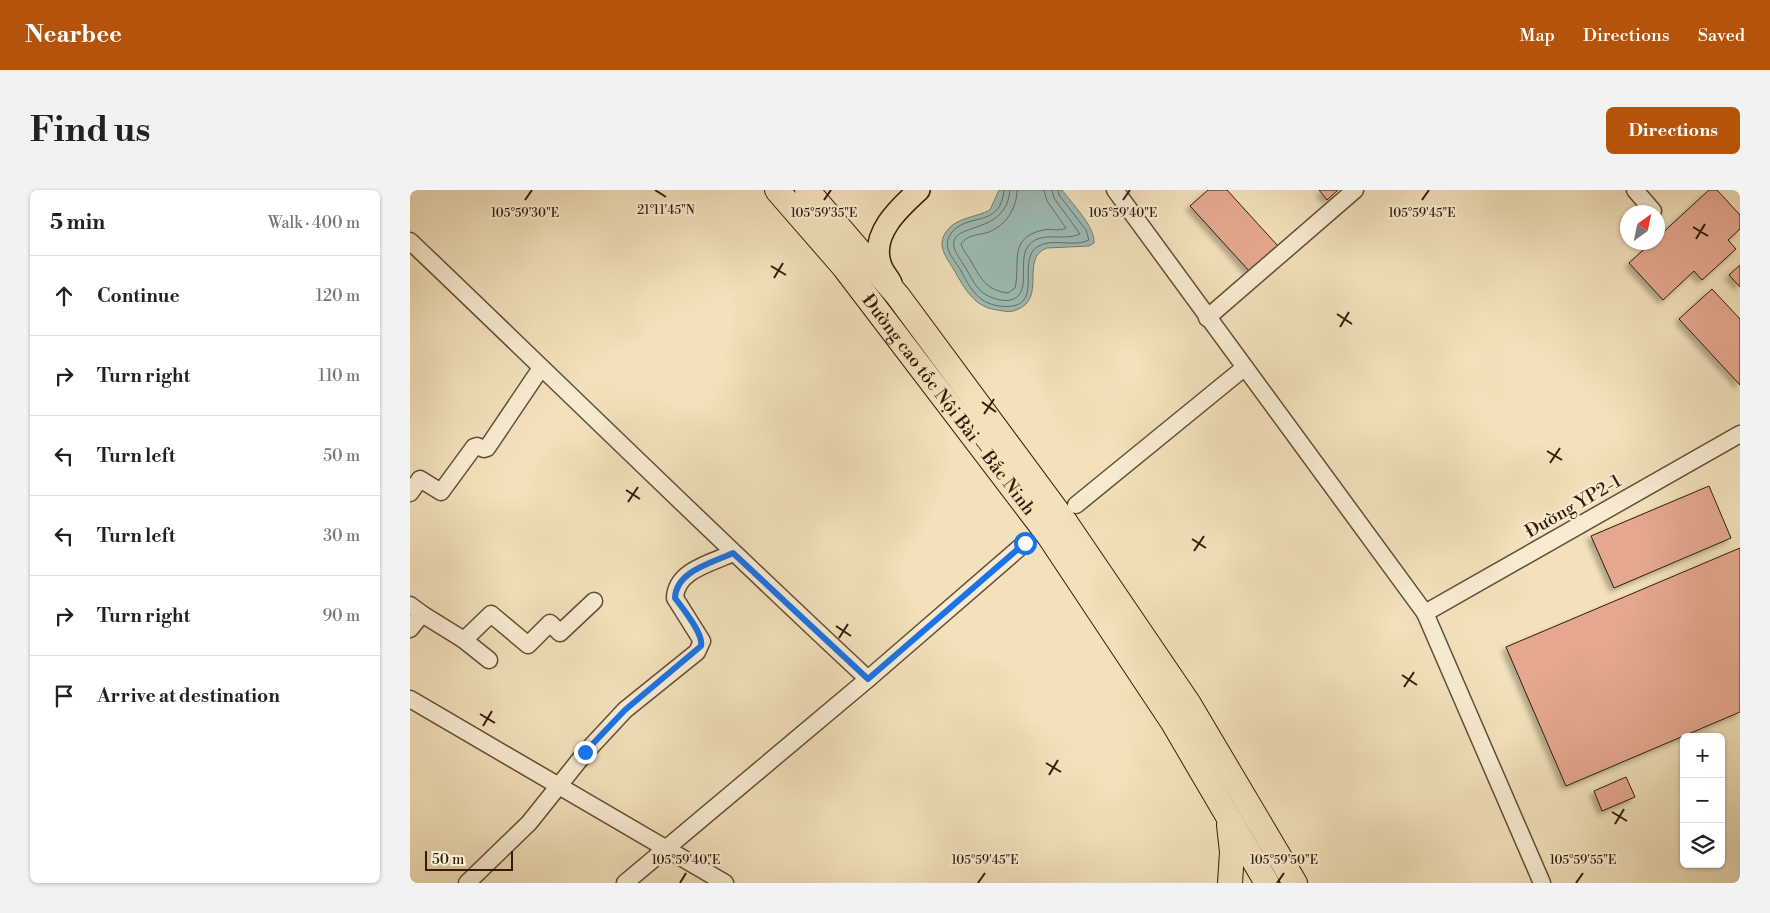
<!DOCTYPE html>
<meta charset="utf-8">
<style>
:root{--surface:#fff;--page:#f2f2f2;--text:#222;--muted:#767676;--line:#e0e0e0;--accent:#b45309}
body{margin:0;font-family:"Libre Bodoni",serif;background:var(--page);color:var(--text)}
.controls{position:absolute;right:15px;bottom:15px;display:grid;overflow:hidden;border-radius:8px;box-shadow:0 1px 4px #0004}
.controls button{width:45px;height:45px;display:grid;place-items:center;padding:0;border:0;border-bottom:1px solid var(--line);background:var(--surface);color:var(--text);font:25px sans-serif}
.compass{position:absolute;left:1210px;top:15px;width:45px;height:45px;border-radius:50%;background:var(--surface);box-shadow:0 1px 4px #0004;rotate:33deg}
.scale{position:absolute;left:15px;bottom:12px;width:88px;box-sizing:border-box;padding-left:5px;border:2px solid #331c08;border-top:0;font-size:14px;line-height:18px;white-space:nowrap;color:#331c08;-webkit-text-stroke:4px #f7ecd2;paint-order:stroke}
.stop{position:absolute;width:15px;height:15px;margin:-11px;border:4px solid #1a73e8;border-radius:50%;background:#fff}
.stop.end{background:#1a73e8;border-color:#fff;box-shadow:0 1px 5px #0008}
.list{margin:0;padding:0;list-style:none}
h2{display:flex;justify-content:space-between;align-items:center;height:65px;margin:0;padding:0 20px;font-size:21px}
h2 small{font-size:16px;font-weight:400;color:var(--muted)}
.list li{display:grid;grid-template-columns:32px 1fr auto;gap:15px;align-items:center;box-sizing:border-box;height:80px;padding:0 20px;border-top:1px solid var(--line)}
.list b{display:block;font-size:19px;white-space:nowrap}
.list em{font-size:16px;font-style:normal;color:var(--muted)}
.icon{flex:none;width:28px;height:28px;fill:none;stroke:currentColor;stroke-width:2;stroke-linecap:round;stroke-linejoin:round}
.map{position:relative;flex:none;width:1330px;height:693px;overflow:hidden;border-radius:8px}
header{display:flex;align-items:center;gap:30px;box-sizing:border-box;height:70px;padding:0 25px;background:var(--accent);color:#fff}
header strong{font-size:24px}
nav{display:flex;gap:28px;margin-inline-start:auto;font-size:18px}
.intro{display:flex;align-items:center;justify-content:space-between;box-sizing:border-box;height:120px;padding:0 30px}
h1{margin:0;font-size:35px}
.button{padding:12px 22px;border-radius:8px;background:var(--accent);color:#fff;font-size:18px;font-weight:700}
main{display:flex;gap:30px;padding:0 30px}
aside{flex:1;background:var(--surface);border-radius:8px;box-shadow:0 1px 4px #0004}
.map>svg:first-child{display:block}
.water{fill:#9cbcb6;stroke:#727c70}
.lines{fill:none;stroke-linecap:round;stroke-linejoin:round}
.shore{stroke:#686c5f;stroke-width:1}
.building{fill:#e5a88e;stroke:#331c08;filter:url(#shadow)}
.minor-casing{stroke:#634d34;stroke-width:19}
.major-casing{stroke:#331c08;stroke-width:24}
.highway-casing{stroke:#331c08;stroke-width:26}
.minor{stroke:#f7ecd2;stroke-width:16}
.major{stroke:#f2e1ba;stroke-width:21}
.highway{stroke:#f2e1ba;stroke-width:24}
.route{stroke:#1a73e8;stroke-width:6}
.ticks{fill:none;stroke:#331c08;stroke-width:2}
.labels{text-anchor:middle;stroke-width:4.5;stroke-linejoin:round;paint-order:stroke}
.street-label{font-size:18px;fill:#331c08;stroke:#f7ecd2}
.ticks-label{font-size:12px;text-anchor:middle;fill:#331c08;stroke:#f7ecd2;stroke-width:4.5;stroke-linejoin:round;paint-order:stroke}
</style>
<header>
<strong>Nearbee</strong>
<nav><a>Map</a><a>Directions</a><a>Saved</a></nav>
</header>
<div class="intro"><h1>Find us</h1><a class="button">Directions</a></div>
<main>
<aside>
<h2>5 min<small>Walk · 400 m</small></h2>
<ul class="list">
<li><svg class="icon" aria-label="ahead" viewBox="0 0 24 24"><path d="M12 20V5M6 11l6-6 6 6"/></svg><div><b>Continue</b></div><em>120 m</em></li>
<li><svg class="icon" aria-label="right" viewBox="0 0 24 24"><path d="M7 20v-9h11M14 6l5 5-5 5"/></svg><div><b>Turn right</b></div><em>110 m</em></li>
<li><svg class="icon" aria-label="left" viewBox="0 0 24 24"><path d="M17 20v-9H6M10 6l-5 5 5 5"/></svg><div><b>Turn left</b></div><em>50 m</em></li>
<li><svg class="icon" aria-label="left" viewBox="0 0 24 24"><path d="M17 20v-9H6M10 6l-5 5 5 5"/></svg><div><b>Turn left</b></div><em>30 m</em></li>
<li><svg class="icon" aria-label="right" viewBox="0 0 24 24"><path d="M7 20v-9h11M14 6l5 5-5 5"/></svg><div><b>Turn right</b></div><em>90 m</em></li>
<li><svg class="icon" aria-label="arrive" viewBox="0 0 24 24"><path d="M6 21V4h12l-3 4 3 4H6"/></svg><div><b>Arrive at destination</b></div></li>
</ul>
</aside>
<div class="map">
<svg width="1330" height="693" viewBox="0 0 1330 693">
<defs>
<filter id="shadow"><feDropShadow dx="-4" dy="4" stdDeviation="2.5" flood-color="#0004"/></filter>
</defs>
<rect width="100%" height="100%" fill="#f2e1ba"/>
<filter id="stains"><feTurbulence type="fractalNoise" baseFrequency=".004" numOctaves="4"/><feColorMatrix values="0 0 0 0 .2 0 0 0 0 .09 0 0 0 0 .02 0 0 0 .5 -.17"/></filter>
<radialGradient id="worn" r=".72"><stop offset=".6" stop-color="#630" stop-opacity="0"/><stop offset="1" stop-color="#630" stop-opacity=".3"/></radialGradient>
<path class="water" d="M589,0H652C661,12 686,38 684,53L679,56L637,58C609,68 638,109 606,120C600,123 594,121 587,120C564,117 555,99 544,80C537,68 526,56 536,42C546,27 565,28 580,20Z"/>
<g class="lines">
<g class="shore">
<path d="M594,0C591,40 555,21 540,45C532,58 544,69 550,79C559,96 567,113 589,116C638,122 605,72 627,57C641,47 664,58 679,50L676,40L649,5L648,0"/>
<path d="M600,0C597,47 538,31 544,57C545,63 550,68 553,74C560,84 563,94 572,102C579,108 593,112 601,110C622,104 608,73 617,58C628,39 654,52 670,44L644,8L642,0"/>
<path d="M607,0C607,19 595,37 576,43C567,45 557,45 551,54C553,60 557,65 561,71C571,89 576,100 598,103L605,98C611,74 597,48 633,40C640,38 649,42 656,38L637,11L634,0"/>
</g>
</g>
<g class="building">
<path d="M798,0H817L868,56L840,82L780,16Z"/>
<path d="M909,0H928L917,10Z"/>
<path d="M1299,0H1307L1330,25V39L1318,50L1326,59L1292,90L1284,81L1253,110L1219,73L1242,52H1248V47Z"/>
<path d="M1330,75V97L1319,85Z"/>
<path d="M1302,99L1330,129V195L1269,129Z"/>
<path d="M1299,296L1321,348L1204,398L1181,346Z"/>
<path d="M1330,358V522L1156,596L1096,457Z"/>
<path d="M1216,587L1225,607L1192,621L1184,601Z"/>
</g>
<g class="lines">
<g class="minor-casing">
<g id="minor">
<path d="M705,0L1015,423L1132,693"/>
<path d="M1225,0L1243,21"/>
<path d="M0,51C153,197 303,345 458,489"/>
<path d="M797,128L945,0"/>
<path d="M0,303L10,289L31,302L64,257L67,256L74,259L77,258L131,178"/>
<path d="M666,315L834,178"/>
<path d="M0,415L12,424L0,439"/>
<path d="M1015,423L1330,244"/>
<path d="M12,424L54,450L81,424L118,455L140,433L150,443L184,411"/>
<path d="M54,450L79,470"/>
<path d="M0,509L315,693"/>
<path d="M57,693L119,633L175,563L215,520L287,462L292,451L265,408C266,380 302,373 323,363"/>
<path d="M215,693L458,489L615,353"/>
</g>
</g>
<g class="major-casing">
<path id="major" d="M481,93C478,87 473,82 471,76C459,45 489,18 509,0"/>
</g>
<g class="highway-casing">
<g id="highway">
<path id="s1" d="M367,0L434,77L639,346L762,531L857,693"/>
<path d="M397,0L488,106L656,333L779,514L885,693"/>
<path d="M819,635L822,662L820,693"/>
</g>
</g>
<use href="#minor" class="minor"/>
<use href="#major" class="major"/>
<use href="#highway" class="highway"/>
</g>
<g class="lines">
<path class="route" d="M175,562L215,520L291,456C294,444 273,419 265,408C266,381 302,373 323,363L458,489L615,353"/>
</g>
<path class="ticks" d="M245,0L256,7M115,10L122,0M414,10L421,0M713,10L720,0M1012,10L1019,0M1283,37L1298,46M1286,49L1295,34M361,76L376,85M364,88L373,73M927,124L942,134M930,137L939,122M572,212L586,222M574,224L584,209M1137,261L1152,270M1140,273L1150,258M216,300L230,309M218,312L228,297M782,349L796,358M784,361L794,346M426,436L441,446M429,448L438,434M992,485L1007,495M994,497L1004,482M70,524L85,533M73,536L82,521M636,573L651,582M639,585L648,570M1202,622L1217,631M1205,634L1214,619M270,693L276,683M568,693L575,683M867,693L874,683M1166,693L1173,683"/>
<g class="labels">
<g class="street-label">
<text dy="6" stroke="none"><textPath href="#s1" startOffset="275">Đường cao tốc Nội Bài – Bắc Ninh</textPath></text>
<text transform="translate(1163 316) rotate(-30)" y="6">Đường YP2-1</text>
</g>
</g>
<g class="ticks-label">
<text x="256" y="24">21°11'45"N</text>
<text x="713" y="27">105°59'40"E</text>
<text x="1012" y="27">105°59'45"E</text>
<text x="115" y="27">105°59'30"E</text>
<text x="414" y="27">105°59'35"E</text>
<text x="276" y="674">105°59'40"E</text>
<text x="575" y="674">105°59'45"E</text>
<text x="874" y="674">105°59'50"E</text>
<text x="1173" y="674">105°59'55"E</text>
</g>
<rect width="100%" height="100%" filter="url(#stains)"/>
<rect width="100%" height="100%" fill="url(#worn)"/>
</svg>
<div class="controls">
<button>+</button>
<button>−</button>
<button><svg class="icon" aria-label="layers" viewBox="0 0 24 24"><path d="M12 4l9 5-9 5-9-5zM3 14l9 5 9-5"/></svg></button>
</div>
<svg class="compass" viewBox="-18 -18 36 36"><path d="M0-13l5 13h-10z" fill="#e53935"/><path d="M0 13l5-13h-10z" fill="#767676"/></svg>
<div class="scale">50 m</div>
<div class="stop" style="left:615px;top:353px"></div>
<div class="stop end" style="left:175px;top:562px"></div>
</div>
</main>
